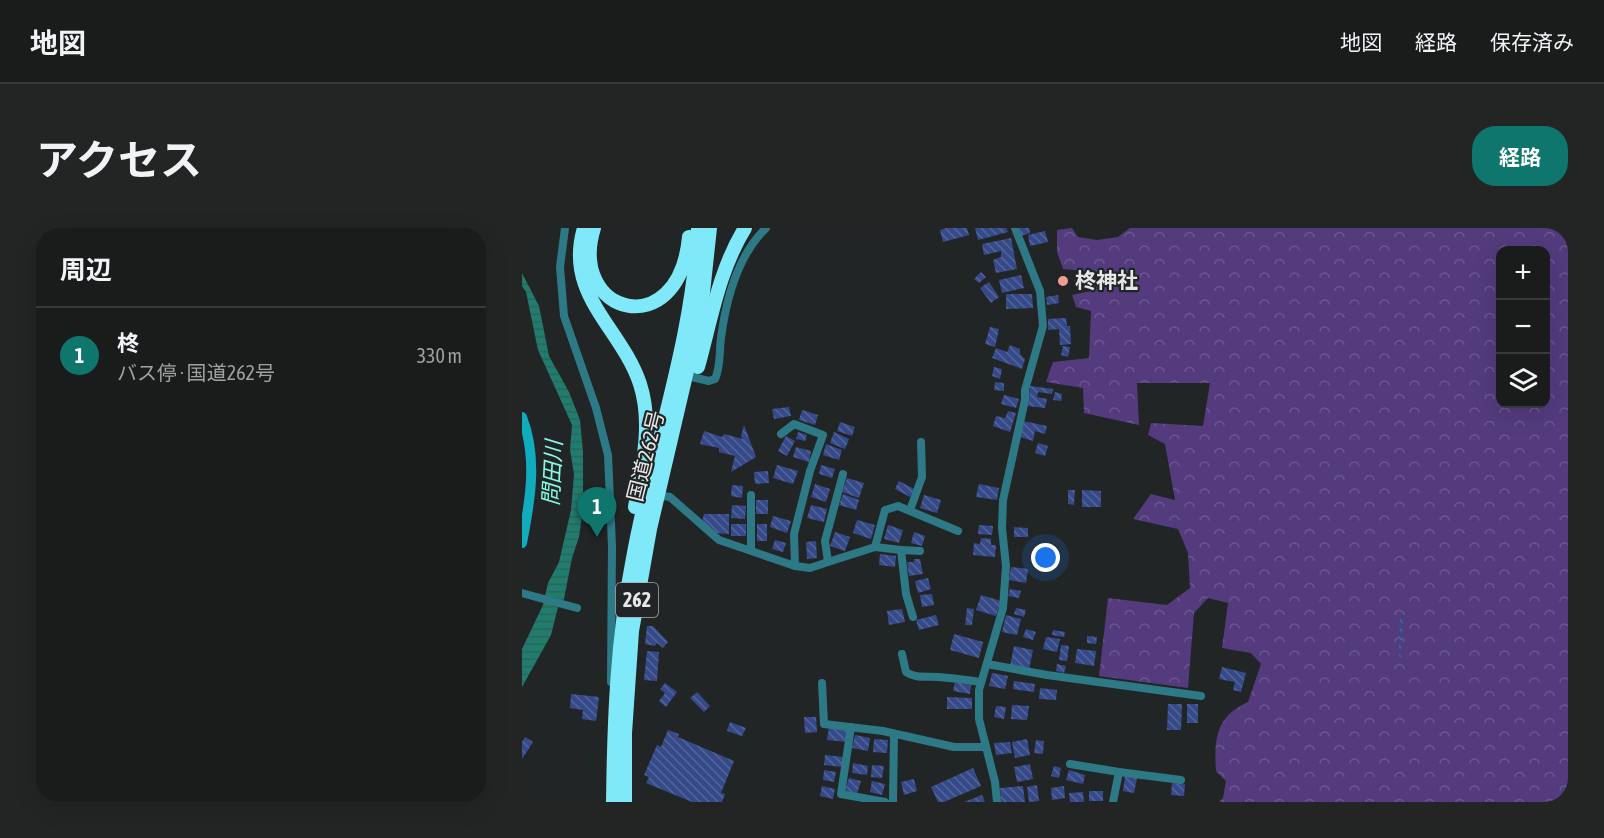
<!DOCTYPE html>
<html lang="ja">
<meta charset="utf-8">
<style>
:root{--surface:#1a1c1c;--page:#232525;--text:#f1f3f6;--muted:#9fa1a3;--line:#383a3b;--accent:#0f766e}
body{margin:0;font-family:"Asap Condensed","Noto Sans JP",sans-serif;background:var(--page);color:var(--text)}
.controls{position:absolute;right:18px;top:18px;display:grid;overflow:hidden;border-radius:12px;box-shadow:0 6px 24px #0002}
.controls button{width:54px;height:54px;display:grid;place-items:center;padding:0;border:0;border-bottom:2px solid var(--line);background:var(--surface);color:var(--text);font:30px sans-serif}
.you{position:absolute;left:524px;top:330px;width:21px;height:21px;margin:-15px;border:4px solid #fff;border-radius:50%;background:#1a73e8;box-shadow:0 0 0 9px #1a73e833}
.badge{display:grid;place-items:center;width:39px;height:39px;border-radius:50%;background:var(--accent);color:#fff;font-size:20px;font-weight:700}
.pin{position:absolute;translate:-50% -50px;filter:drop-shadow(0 2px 3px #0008)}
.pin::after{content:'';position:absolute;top:32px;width:21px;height:18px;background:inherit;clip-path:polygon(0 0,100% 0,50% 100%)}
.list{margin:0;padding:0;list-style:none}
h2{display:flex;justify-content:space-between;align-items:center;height:78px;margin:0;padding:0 24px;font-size:26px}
h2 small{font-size:20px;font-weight:400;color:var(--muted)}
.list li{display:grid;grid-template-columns:39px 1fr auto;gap:18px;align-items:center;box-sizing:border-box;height:96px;padding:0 24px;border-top:2px solid var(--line)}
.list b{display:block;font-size:22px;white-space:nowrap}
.list p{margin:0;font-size:20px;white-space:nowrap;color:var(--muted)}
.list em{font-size:20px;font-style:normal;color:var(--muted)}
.icon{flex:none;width:33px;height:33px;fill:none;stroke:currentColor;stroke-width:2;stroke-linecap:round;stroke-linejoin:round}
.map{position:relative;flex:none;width:1046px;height:574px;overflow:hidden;border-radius:24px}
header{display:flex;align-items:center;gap:36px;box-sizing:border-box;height:84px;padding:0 30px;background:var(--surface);border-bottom:2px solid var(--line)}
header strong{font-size:28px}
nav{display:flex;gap:33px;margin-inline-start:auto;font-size:21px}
.intro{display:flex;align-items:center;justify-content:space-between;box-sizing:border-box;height:144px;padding:0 36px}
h1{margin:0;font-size:42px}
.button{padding:15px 27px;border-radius:24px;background:var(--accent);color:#fff;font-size:21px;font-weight:700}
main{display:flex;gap:36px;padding:0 36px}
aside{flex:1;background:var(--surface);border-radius:24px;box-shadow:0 6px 24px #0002}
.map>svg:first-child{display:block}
.forest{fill:url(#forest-crowns);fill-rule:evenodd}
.water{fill:url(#water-rules)}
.building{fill:url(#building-back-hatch)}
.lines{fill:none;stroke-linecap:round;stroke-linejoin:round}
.street{stroke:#2d7a86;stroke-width:8}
.secondary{stroke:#11abbe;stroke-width:10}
.highway{stroke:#7fe9fa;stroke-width:14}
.poi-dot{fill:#f59d90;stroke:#222526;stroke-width:2}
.labels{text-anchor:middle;stroke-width:4.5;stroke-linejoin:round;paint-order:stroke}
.shield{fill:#222526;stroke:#aaacad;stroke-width:1.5}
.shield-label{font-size:20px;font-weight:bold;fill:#e4e6e7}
.poi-label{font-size:21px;font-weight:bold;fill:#e4e6e7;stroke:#222526;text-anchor:start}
.street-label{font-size:21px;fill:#e4e6e7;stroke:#222526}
.water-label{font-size:22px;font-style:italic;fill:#87fae3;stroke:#222526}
</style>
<header>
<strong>地図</strong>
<nav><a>地図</a><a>経路</a><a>保存済み</a></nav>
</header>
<div class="intro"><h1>アクセス</h1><a class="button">経路</a></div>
<main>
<aside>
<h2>周辺<small></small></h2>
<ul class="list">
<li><span class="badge">1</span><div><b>柊</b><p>バス停 · 国道262号</p></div><em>330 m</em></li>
</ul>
</aside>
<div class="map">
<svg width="1046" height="574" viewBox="0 0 1046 574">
<defs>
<pattern id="forest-crowns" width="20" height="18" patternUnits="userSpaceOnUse" patternTransform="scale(1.5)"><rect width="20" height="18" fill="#533b7d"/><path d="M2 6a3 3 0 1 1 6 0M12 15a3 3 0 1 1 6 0" fill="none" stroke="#6c578f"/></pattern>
<pattern id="water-rules" width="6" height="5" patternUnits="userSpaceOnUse" patternTransform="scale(1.5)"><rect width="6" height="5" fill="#207c6c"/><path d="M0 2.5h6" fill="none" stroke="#30635a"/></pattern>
<pattern id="building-back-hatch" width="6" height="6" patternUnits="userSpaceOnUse" patternTransform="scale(1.5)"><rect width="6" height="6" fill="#364a8a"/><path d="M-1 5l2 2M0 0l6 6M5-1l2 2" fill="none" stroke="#53649a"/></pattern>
</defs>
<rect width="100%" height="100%" fill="#222526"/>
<path class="forest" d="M550,0L556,9L575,12L596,9L608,0H1046V574H697L701,570L704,553L694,543C692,511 694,488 726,474L739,436L729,425L700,420L706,375L686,370L672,385L666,460L577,448L586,370L645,377L668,360L666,325L656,301L611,291L629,266L653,272L643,216L626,207L629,195L681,198L688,155H615L617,197L562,185L561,160L524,154L531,134L567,130L569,83L554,79L550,67L569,63L562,43L541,41L535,24V2ZM978,22H1023V176H978Z"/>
<path class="water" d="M0,45L17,78L27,128L47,164L58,192L61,224V282L57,309L50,330L42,371L36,379L29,407L0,459V421L21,377L26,355L37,334L49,282L52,246L48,222L50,197L16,122L4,64L0,58Z"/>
<g class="building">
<path d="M424,0H445L447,7L421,14L418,2Z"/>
<path d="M453,0H484L486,4L456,12Z"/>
<path d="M497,0H507L508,5L499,8Z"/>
<path d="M523,3L526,14L508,18L506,7Z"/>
<path d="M489,10L495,41L474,45L471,32L479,29V23L462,27L460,16Z"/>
<path d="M459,44L464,49L457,55L452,51Z"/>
<path d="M499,47L502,60L480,65L477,52Z"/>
<path d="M560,50L563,58L555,60L552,52Z"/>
<path d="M467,54L477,69L469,75L458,60Z"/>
<path d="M484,66H510L511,80L484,81Z"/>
<path d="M536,67L537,75L525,77L524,69Z"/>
<path d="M544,90L545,98H548L549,116L538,117L537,101L526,102V91Z"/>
<path d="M468,99L477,101L473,119L463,116Z"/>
<path d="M488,117L498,121V126L503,131L500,141L470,130L474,120L485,124Z"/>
<path d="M541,118L548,119L546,129L539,127Z"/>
<path d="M472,139L480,141L478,151L470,148Z"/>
<path d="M473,154L482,155V163L472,162Z"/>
<path d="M508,158L531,161L530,166L516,164L515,169L525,171L523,180L506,178Z"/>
<path d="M533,164L540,166L539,173L531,172Z"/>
<path d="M482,167L497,171L494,180L479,176Z"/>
<path d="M267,179L269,188L252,191L250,181Z"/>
<path d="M280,182L296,187L293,197L277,192Z"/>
<path d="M486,183L494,185L488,204L471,198L474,188L483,190Z"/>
<path d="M501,193L525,198L523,206L513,203L511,213L498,209Z"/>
<path d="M318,194L333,199L330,208L315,203Z"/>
<path d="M222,197L234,229L209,244L213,228L197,224V220L178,216L182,203L200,209L202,206L221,211L219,208Z"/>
<path d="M276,204L285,207L283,213L274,211Z"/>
<path d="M312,204L327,211L323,221L308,215Z"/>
<path d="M264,208L273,213L265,228L256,223Z"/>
<path d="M516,215L526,218L523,228L513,225Z"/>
<path d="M304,216L320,222L317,232L301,227Z"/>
<path d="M274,219L289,223L287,234L271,229Z"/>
<path d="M255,237L276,243L271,256L251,250Z"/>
<path d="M299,237L313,241L310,250L297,246Z"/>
<path d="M246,243L247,255L233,256L232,244Z"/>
<path d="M325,250L342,255L337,270L320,264Z"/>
<path d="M377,253L392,261L388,269L373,261Z"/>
<path d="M293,256L308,261L304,274L289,269Z"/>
<path d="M457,256L477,260L475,272L454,269Z"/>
<path d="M210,257L221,258L220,270L209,268Z"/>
<path d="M546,262H553L552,277L546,276Z"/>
<path d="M560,262L579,263V279H560Z"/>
<path d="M321,266L337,272L334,282L317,277Z"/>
<path d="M402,267L419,272L415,285L398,280Z"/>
<rect x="234" y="272" width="12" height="14"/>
<path d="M210,277L224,278L223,291L209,290Z"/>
<path d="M289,277L305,281L302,294L285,290Z"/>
<path d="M182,286H207V306L194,305L180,294Z"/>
<path d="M251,288L269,293L265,305L248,299Z"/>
<path d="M335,292L353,297L349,311L331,305Z"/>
<rect x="209" y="296" width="15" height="12"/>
<rect x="235" y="296" width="10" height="17"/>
<path d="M366,297L381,302L377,315L362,311Z"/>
<path d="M457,297L471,298L470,307L456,306Z"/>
<path d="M492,299L506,300V309H492Z"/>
<path d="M313,304L328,309L323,323L308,318Z"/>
<path d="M392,304L403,308L400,318L389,315Z"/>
<path d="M459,310L469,311V317H474L473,329L451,327L452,315L458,316Z"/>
<path d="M253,312L264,315L261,324L250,321Z"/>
<path d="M294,313L295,330L285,331L284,314Z"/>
<path d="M358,326L374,328L373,339L357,337Z"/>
<path d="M392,331H398L401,346L387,348L385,334H392Z"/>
<path d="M489,339L506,341L504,355L487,352Z"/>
<path d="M406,350L409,361L396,365L393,353Z"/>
<path d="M488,361L499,363L497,370L486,368Z"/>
<path d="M410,366L412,377L400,379L398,367Z"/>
<path d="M459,367L479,373L474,388L454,382Z"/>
<path d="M445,380L452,381L450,397H443Z"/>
<path d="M494,380L504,382L502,389L492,386Z"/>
<path d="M380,381L383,394L367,397L365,383Z"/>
<path d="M414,387L417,397L397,402L394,392Z"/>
<path d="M484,387L499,391L495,407L480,404Z"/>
<path d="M878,388H881L879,429H877Z"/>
<path d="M125,398H131L146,414L141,420L135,415L133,418L123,416Z"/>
<path d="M504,401L514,404L511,412L501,409Z"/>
<path d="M531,402L543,404L542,409L530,407Z"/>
<path d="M432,406L461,414L457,430L428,422Z"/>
<path d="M565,408L575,409L574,416L565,415Z"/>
<path d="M524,409L538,411L535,424L521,421Z"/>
<path d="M539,417L547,418L545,433L537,432Z"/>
<path d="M492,418L511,422L507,441L488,438Z"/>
<path d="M555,421L574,423L572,438L553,435Z"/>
<path d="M125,423L137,424L135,453L122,452Z"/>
<path d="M535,436L544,438L542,445L534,443Z"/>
<path d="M700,439L724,445L719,464L711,462L713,454L697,451Z"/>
<path d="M470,445L486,448L483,461L467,458Z"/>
<path d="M492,453L513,456L512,464L491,461Z"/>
<path d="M433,454L449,457L448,466L431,463Z"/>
<path d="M143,455L155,464L144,479L137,473L143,465L138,461Z"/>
<path d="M518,460L535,462L534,472L517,471Z"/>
<path d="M175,464L188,478L182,484L168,470Z"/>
<path d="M49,466L77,469L74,493L60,491L61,482L48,480Z"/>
<path d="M425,469L450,470V481H425Z"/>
<path d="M646,476H660L659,502H645Z"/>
<rect x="665" y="476" width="11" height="19"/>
<path d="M490,477L507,478L505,492L489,491Z"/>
<path d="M474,478L484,479L482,491L472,489Z"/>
<path d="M282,489H294L295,504L283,505Z"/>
<path d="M208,494L224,500L220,508L205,503Z"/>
<path d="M307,499L326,501L325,514L305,512Z"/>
<path d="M146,502L157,506L156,509L212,533L199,565L203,566L200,574H170L124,555L127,549L122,547L135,517L139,519Z"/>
<path d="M333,507L348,510L346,523L330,520Z"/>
<path d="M3,509L11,514L0,531V514Z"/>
<path d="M352,511L366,512L365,525L351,524Z"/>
<path d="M505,511L508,527L493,530L490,514Z"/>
<path d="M514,512L522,513L521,526L512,525Z"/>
<path d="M488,514L490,525L474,527L472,515Z"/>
<path d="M303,527L321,529L320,539L302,537Z"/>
<path d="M331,535L346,538L345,547L330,545Z"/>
<path d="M508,536L511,551L495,554L492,539Z"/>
<path d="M350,537L362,538L360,550L349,549Z"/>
<path d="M532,538L539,540L537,550L529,548Z"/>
<path d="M451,540L459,558L422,574H416L409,559Z"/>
<path d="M302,542L314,544L312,554L301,552Z"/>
<path d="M547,542L563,547L561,556L544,552Z"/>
<path d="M603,548L615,550L612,565L601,563Z"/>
<path d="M327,550L339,553L335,566L323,562Z"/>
<path d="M392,551L395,563L382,567L379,554Z"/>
<path d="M350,553L363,556L360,567L348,564Z"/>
<path d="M650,555L663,556L662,568L649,567Z"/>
<path d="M515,557L517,573L507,574L505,559Z"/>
<path d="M300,558L313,561L311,571L298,568Z"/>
<path d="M501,558L503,574H479L478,560Z"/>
<path d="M542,558L543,570L530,572L529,560Z"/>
<rect x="567" y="563" width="14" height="10"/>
<path d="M561,564L562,574H548L547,565Z"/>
<path d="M460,567L463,574H442Z"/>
</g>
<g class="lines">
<g class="street">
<path d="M43,0L38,39L42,88L74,180L86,227L90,318L89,454"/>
<path d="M166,148L187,153L193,151C199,139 197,124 199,110C204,72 216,27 244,0"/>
<path d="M259,206L272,196L301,207L288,243L272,306L273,338L288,340L306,334L303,313L321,246"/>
<path d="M135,267L148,269L197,312L273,338"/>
<path d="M388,282L400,249L399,214"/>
<path d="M353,319L363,282L376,278L436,303"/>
<path d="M229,322V267"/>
<path d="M379,322L398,323"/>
<path d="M306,334L353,319L379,322L384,366L391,389"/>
<path d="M0,365L55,380"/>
<path d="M380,426L384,444C394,451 404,448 416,449C430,450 445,452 459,454"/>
<path d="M465,436L525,447L679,468"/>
<path d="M300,455L302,496L361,503L432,519H463"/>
<path d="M329,499L319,566L363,574"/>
<path d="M548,536L597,544"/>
<path d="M371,574L372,506"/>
<path d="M475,574L473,554L457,491V462L481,380L484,338L480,300L481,272L503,172V162L521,98L518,63L493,0"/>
<path d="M591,574L597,544L659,552"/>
</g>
<path class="secondary" d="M0,189C16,230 8,274 0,315"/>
<g class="highway">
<path d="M62,0C42,67 99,99 118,156C131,196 120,239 113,279"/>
<path d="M72,0C45,87 157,117 167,9"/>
<path d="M176,139C189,92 197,42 223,0"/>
<path d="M91,574C92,492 95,411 111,330C131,219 171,113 176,0"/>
<path d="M103,574V505L110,403L128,301L179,83L188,0"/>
</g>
</g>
<circle class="poi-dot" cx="541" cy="53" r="6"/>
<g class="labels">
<rect class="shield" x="94" y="355" width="42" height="34" rx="4.5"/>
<g class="shield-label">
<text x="115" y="379">262</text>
</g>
<g class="poi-label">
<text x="553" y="60">柊神社</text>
</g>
<g class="street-label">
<text transform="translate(124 228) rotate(-76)" y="7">国道262号</text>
</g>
<g class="water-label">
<text transform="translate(30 245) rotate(-87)" y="8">問田川</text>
</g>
</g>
</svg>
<div class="controls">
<button>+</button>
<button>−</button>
<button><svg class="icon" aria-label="layers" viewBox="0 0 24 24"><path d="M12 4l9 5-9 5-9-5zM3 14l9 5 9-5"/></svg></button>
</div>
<div class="you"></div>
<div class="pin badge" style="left:75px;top:309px">1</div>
</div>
</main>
